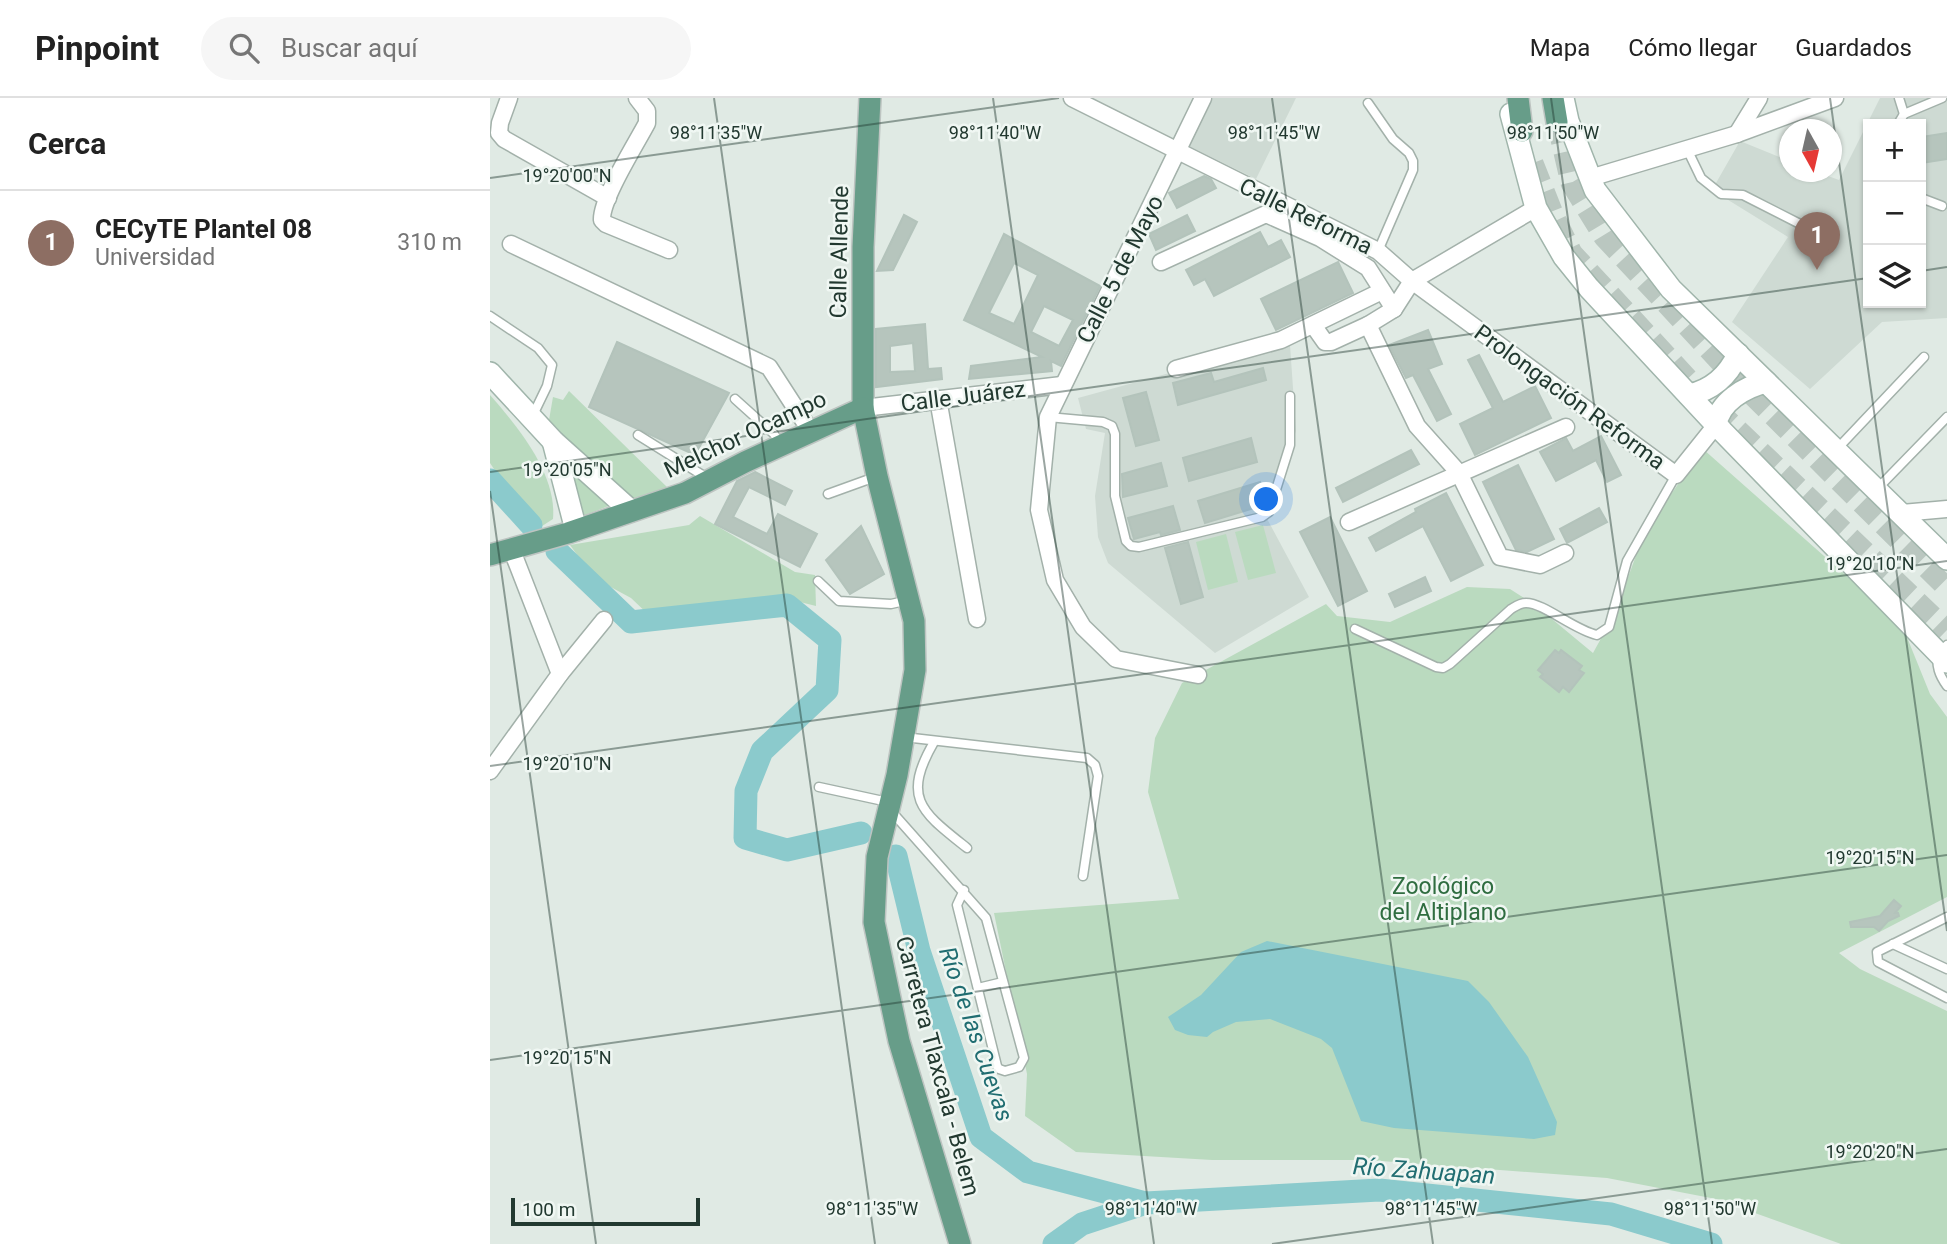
<!DOCTYPE html>
<html lang="es">
<meta charset="utf-8">
<style>
:root{--surface:#fff;--page:#f6f6f6;--text:#222;--muted:#767676;--line:#e0e0e0;--accent:#111827}
body{margin:0;font-family:Roboto,sans-serif;background:var(--page);color:var(--text)}
.controls{position:absolute;right:21px;top:21px;display:grid;overflow:hidden;border-radius:0px;box-shadow:0 2px 5px #0004}
.controls button{width:63px;height:63px;display:grid;place-items:center;padding:0;border:0;border-bottom:2px solid var(--line);background:var(--surface);color:var(--text);font:35px sans-serif}
.compass{position:absolute;left:1289px;top:21px;width:63px;height:63px;border-radius:50%;background:var(--surface);box-shadow:0 2px 5px #0004;rotate:172deg}
.scale{position:absolute;left:21px;bottom:18px;width:189px;box-sizing:border-box;padding-left:7px;border:4px solid #223930;border-top:0;font-size:19px;line-height:24px;white-space:nowrap;color:#223930;-webkit-text-stroke:5px #f0f7f3;paint-order:stroke}
.you{position:absolute;left:777px;top:402px;width:24px;height:24px;margin:-18px;border:5px solid #fff;border-radius:50%;background:#1a73e8;box-shadow:0 0 0 10px #1a73e833}
.badge{display:grid;place-items:center;width:46px;height:46px;border-radius:50%;background:var(--accent);color:#fff;font-size:23px;font-weight:700}
.pin{position:absolute;translate:-50% -58px;filter:drop-shadow(0 2px 4px #0008)}
.pin::after{content:'';position:absolute;top:37px;width:24px;height:21px;background:inherit;clip-path:polygon(0 0,100% 0,50% 100%)}
.list{margin:0;padding:0;list-style:none}
h2{display:flex;justify-content:space-between;align-items:center;height:91px;margin:0;padding:0 28px;font-size:30px}
h2 small{font-size:23px;font-weight:400;color:var(--muted)}
.list li{display:grid;grid-template-columns:46px 1fr auto;gap:21px;align-items:center;box-sizing:border-box;height:105px;padding:0 28px;border-top:2px solid var(--line)}
.list b{display:block;font-size:26px;white-space:nowrap}
.list p{margin:0;font-size:23px;white-space:nowrap;color:var(--muted)}
.list em{font-size:23px;font-style:normal;color:var(--muted)}
.icon{flex:none;width:38px;height:38px;fill:none;stroke:currentColor;stroke-width:2;stroke-linecap:round;stroke-linejoin:round}
.map{position:relative;flex:none;width:1457px;height:1146px;overflow:hidden}
header{display:flex;align-items:center;gap:42px;box-sizing:border-box;height:98px;padding:0 35px;background:var(--surface);border-bottom:2px solid var(--line)}
header strong{font-size:33px}
nav{display:flex;gap:38px;margin-inline-start:auto;font-size:24px}
.search{width:490px;height:63px;background:var(--page);display:flex;align-items:center;gap:18px;box-sizing:border-box;padding:0 24px;border-radius:38px;color:var(--muted);font-size:26px}
main{display:flex}
aside{flex:1;background:var(--surface)}
.map>svg:first-child{display:block}
.built{fill:#cedad3;fill-rule:evenodd}
.green{fill:#badabf}
.water{fill:#8bcacc}
.lines{fill:none;stroke-linecap:round;stroke-linejoin:round}
.river{stroke:#8bcacc;stroke-width:23}
.building{fill:#b6c5bd;stroke:#b3c3bb;stroke-width:2;fill-rule:evenodd}
.primary-tunnel{stroke:#bac7c0;stroke-width:21;stroke-dasharray:21 10;stroke-linecap:butt}
.lane-casing{stroke:#a3b1aa;stroke-width:11}
.street-casing{stroke:#a3b1aa;stroke-width:19}
.secondary-casing{stroke:#a0b5ab;stroke-width:24}
.primary-casing{stroke:#bdc4c1;stroke-width:24}
.lane{stroke:#fff;stroke-width:8}
.street{stroke:#fff;stroke-width:16}
.secondary{stroke:#fff;stroke-width:21}
.primary{stroke:#679d89;stroke-width:21}
.ticks{fill:none;stroke:#223930;stroke-width:2;stroke-opacity:0.45}
.labels{text-anchor:middle;stroke-width:5;stroke-linejoin:round;paint-order:stroke}
.street-label{font-size:23px;fill:#223930;stroke:#f0f7f3}
.park-label{font-size:23px;fill:#2f6d40;stroke:#f0f7f3}
.water-label{font-size:24px;font-style:italic;fill:#206d71;stroke:#f0f7f3}
.ticks-label{font-size:18px;text-anchor:middle;fill:#223930;stroke:#f0f7f3;stroke-width:5;stroke-linejoin:round;paint-order:stroke}
</style>
<header>
<strong>Pinpoint</strong>
<div class="search"><svg class="icon" aria-label="search" viewBox="0 0 24 24"><circle cx="10" cy="10" r="6"/><path d="M15 15l6 6"/></svg>Buscar aquí</div>
<nav><a>Mapa</a><a>Cómo llegar</a><a>Guardados</a></nav>
</header>
<main>
<aside>
<h2>Cerca<small></small></h2>
<ul class="list">
<li><span class="badge" style="background:#8d6e63">1</span><div><b>CECyTE Plantel 08</b><p>Universidad</p></div><em>310 m</em></li>
</ul>
</aside>
<div class="map">
<svg width="1457" height="1146" viewBox="0 0 1457 1146">
<rect width="100%" height="100%" fill="#e0eae4"/>
<g class="built">
<path d="M723,0H806L766,81L699,48Z"/>
<path d="M1390,0H1457V220L1392,224L1320,291L1242,224L1298,139L1222,92L1250,43L1299,63L1300,74H1327L1349,82ZM1378,26H1431V205H1378Z"/>
<path d="M793,244L800,247L806,333L775,417L819,499L725,555L618,465L608,439L605,398L615,335L596,331L588,300Z"/>
</g>
<g class="green">
<path d="M79,293L179,391L140,404L59,322L63,299L73,302Z"/>
<path d="M0,297C28,329 67,376 63,421L49,430L27,406L0,365Z"/>
<path d="M1213,351L1412,527L1440,596L1457,619V799L1349,855L1370,871L1457,913V1146H1351L1226,1101L1117,1080L878,1062H722L586,1054L535,1018L537,976L504,815L689,801L658,694L665,640L692,585L836,506L847,518L900,524L977,489L1020,491L1045,507L1103,555L1125,515L1155,433Z"/>
<path d="M78,362L121,407L93,418Z"/>
<path d="M210,418L305,474L325,477L326,508L298,501L221,514L213,511L162,520L141,500L117,487L93,465L80,447L199,427Z"/>
<path d="M773,427L786,475L758,482L745,434Z"/>
<path d="M736,436L748,484L718,492L706,444Z"/>
</g>
<path class="water" d="M777,843L978,883L999,904L1038,959L1067,1024L1065,1037L1044,1041L904,1030L871,1023L842,950L831,941L780,921L746,924L723,934L717,939L698,937L685,932L678,919L711,897L751,854Z"/>
<g class="lines">
<g class="river">
<path d="M0,382L41,427"/>
<path d="M67,453L141,524L297,507L340,542L337,592L272,653L256,693L255,740L297,752L371,735"/>
<path d="M406,758L429,853L491,1039L538,1074L656,1105"/>
<path d="M564,1146L592,1126L656,1105L889,1092L1121,1116L1221,1146"/>
</g>
</g>
<g class="building">
<path d="M1457,35V61L1431,65V39Z"/>
<path d="M714,78L721,81L726,90L687,110L679,95Z"/>
<path d="M414,117L427,124L403,172L387,173Z"/>
<path d="M697,117L705,133L666,152L659,136Z"/>
<path d="M770,134L778,149L791,142L800,159L724,198L715,181L704,187L696,172Z"/>
<path d="M514,136L610,188L571,268L561,263L562,273L479,281L481,268L552,259L474,222ZM524,165L548,177L524,226L499,215ZM554,208L583,222L569,248L541,234Z"/>
<path d="M848,164L863,195L786,232L771,201Z"/>
<path d="M435,226L438,271L451,270L452,281L386,289V231ZM423,245L425,273L400,274V248Z"/>
<path d="M938,232L952,266L938,271L961,316L947,323L923,277L916,280L899,247Z"/>
<path d="M127,244L239,295L205,357L99,309Z"/>
<path d="M989,257L1013,304L1045,288L1061,320L985,357L970,326L1003,310L978,262Z"/>
<path d="M773,270L776,282L688,307L683,285L721,275L724,284Z"/>
<path d="M656,294L669,342L646,348L633,300Z"/>
<path d="M1111,338L1131,377L1117,384L1106,362L1066,383L1050,354L1076,340L1083,353Z"/>
<path d="M761,340L767,364L699,383L693,360Z"/>
<path d="M921,352L929,366L853,404L846,390Z"/>
<path d="M671,365L677,388L633,399L632,376Z"/>
<path d="M1028,367L1064,441L1037,454L1026,452L993,384Z"/>
<path d="M265,374L302,393L295,407L259,389L243,419L277,436L288,416L327,436L310,469L225,426L247,383Z"/>
<path d="M770,384L776,403L774,407L715,425L708,403Z"/>
<path d="M956,395L993,467L961,483L933,428L886,453L879,440L926,414L925,411Z"/>
<path d="M683,408L690,432L671,437L670,434L644,441L638,420Z"/>
<path d="M1109,410L1117,424L1077,445L1070,431Z"/>
<path d="M840,419L877,493L848,508L810,434Z"/>
<path d="M371,428L394,476L360,496L336,462Z"/>
<path d="M698,444L713,499L691,506L675,450Z"/>
<path d="M935,479L941,493L905,509L899,496Z"/>
<path d="M1065,552L1069,555L1071,552L1092,568L1089,572L1094,575L1079,594L1073,589L1069,594L1050,579L1053,576L1048,572Z"/>
<path d="M1404,802L1411,808L1405,815H1408L1409,818L1398,823L1389,833L1384,829H1361L1360,824L1390,818Z"/>
</g>
<g class="lines">
<g class="primary-tunnel">
<path d="M1067,24L1081,85L1114,139L1248,283L1457,490"/>
<path d="M1043,65L1064,118L1082,155L1223,308L1457,532"/>
</g>
<g class="lane-casing">
<g id="lane">
<path d="M1409,0L1414,16"/>
<path d="M878,5L903,41L919,55L923,63V72L888,153"/>
<path d="M1408,26L1414,16L1452,0"/>
<path d="M1197,51L1211,80L1231,96L1253,97L1310,126"/>
<path d="M1431,100L1452,108"/>
<path d="M0,218L48,250L62,267L57,288L43,317"/>
<path d="M245,301L284,336L290,346"/>
<path d="M558,319L613,324L622,328L625,336V398L636,443L641,448L649,449L772,419L779,414L800,347V298"/>
<path d="M148,337L217,380"/>
<path d="M1347,351L1434,259"/>
<path d="M1388,390L1457,319"/>
<path d="M338,396L385,379"/>
<path d="M328,483L349,503L401,506L419,502"/>
<path d="M865,531L946,569L953,570L960,566L1021,511C1026,508 1030,505 1036,505C1054,505 1084,532 1107,537L1119,529L1137,463L1186,377"/>
<path d="M1457,547L1448,555C1446,568 1449,577 1457,588"/>
<path d="M414,639L597,660L605,667L608,678L593,778"/>
<path d="M444,644C411,701 432,714 477,750"/>
<path d="M329,689L398,704"/>
<path d="M402,714L496,820L534,960L529,969L515,973L509,971L507,968L467,807L474,792"/>
<path d="M1457,819L1387,854L1388,864L1457,900"/>
<path d="M1403,846L1457,871"/>
<path d="M488,890L513,884"/>
</g>
</g>
<g class="street-casing">
<g id="street">
<path d="M19,0L10,25L9,35L14,41L118,100"/>
<path d="M147,0L157,13V25C146,46 111,101 112,122L116,126L179,152"/>
<path d="M582,0L888,153L922,183L1186,377L1226,327"/>
<path d="M1247,36L1269,0"/>
<path d="M1100,80L1247,36L1345,0"/>
<path d="M21,146L279,269L321,334"/>
<path d="M671,164L776,116L830,140L878,170L904,211"/>
<path d="M823,227L835,244H841L878,227L904,211L922,183L1046,110"/>
<path d="M878,227L927,328L969,375L1010,459L1050,467L1075,455"/>
<path d="M686,271L791,242L892,193"/>
<path d="M448,301L487,521"/>
<path d="M373,310L572,287"/>
<path d="M1412,415L1457,411"/>
<path d="M859,424L1076,329"/>
<path d="M21,450L70,576"/>
<path d="M708,577L626,561L593,529L565,482L549,412L558,319L713,0"/>
<path d="M0,673L70,576L114,522"/>
</g>
</g>
<g class="secondary-casing">
<g id="secondary">
<path d="M1073,0L1078,23L1105,92L1181,191L1457,461"/>
<path d="M1021,16L1046,110L1074,159L1099,190L1232,333L1457,564"/>
<path d="M0,275L63,343L141,413"/>
<path d="M1199,297C1222,292 1238,278 1248,256"/>
<path d="M1226,327C1229,304 1255,289 1276,284"/>
<path d="M63,343L86,432"/>
</g>
</g>
<g class="primary-casing">
<g id="primary">
<path d="M380,0L373,149V310L387,378L424,523L425,572L407,677L387,759L384,824L409,943L470,1146"/>
<path d="M1028,0L1032,33"/>
<path d="M1063,0L1067,24"/>
<path d="M0,457L78,435L195,395L255,364L373,310"/>
</g>
</g>
<use href="#lane" class="lane"/>
<use href="#street" class="street"/>
<use href="#secondary" class="secondary"/>
<use href="#primary" class="primary"/>
</g>
<path class="ticks" d="M224,0L385,1146M503,0L664,1146M782,0L943,1146M1061,0L1222,1146M1340,0L1457,833M0,80L569,0M1431,173L1457,169M0,374L1378,180M0,393L106,1146M0,668L1457,463M0,962L1457,757M782,1146L1457,1051"/>
<g class="labels">
<g class="street-label">
<text transform="translate(816 118) rotate(26)" y="8">Calle Reforma</text>
<text transform="translate(349 154) rotate(-89)" y="8">Calle Allende</text>
<text transform="translate(630 171) rotate(-63)" y="8">Calle 5 de Mayo</text>
<text transform="translate(473 298) rotate(-7)" y="8">Calle Juárez</text>
<text transform="translate(1080 299) rotate(36)" y="8">Prolongación Reforma</text>
<text transform="translate(255 336) rotate(-25)" y="8">Melchor Ocampo</text>
<text transform="translate(448 968) rotate(75)" y="8">Carretera Tlaxcala - Belem</text>
</g>
<g class="park-label">
<text x="953" y="796">Zoológico<tspan x="953" dy="26">del Altiplano</tspan></text>
</g>
<g class="water-label">
<text transform="translate(486 936) rotate(71)" y="8">Río de las Cuevas</text>
<text transform="translate(934 1073) rotate(4)" y="8">Río Zahuapan</text>
</g>
</g>
<g class="ticks-label">
<text x="226" y="41">98°11'35"W</text>
<text x="505" y="41">98°11'40"W</text>
<text x="784" y="41">98°11'45"W</text>
<text x="1063" y="41">98°11'50"W</text>
<text x="77" y="84">19°20'00"N</text>
<text x="77" y="378">19°20'05"N</text>
<text x="1380" y="472">19°20'10"N</text>
<text x="77" y="672">19°20'10"N</text>
<text x="1380" y="766">19°20'15"N</text>
<text x="77" y="966">19°20'15"N</text>
<text x="1380" y="1060">19°20'20"N</text>
<text x="382" y="1117">98°11'35"W</text>
<text x="661" y="1117">98°11'40"W</text>
<text x="941" y="1117">98°11'45"W</text>
<text x="1220" y="1117">98°11'50"W</text>
</g>
</svg>
<div class="controls">
<button>+</button>
<button>−</button>
<button><svg class="icon" aria-label="layers" viewBox="0 0 24 24"><path d="M12 4l9 5-9 5-9-5zM3 14l9 5 9-5"/></svg></button>
</div>
<svg class="compass" viewBox="-18 -18 36 36"><path d="M0-13l5 13h-10z" fill="#e53935"/><path d="M0 13l5-13h-10z" fill="#767676"/></svg>
<div class="scale">100 m</div>
<div class="you"></div>
<div class="pin badge" style="left:1327px;top:172px;background:#8d6e63">1</div>
</div>
</main>
